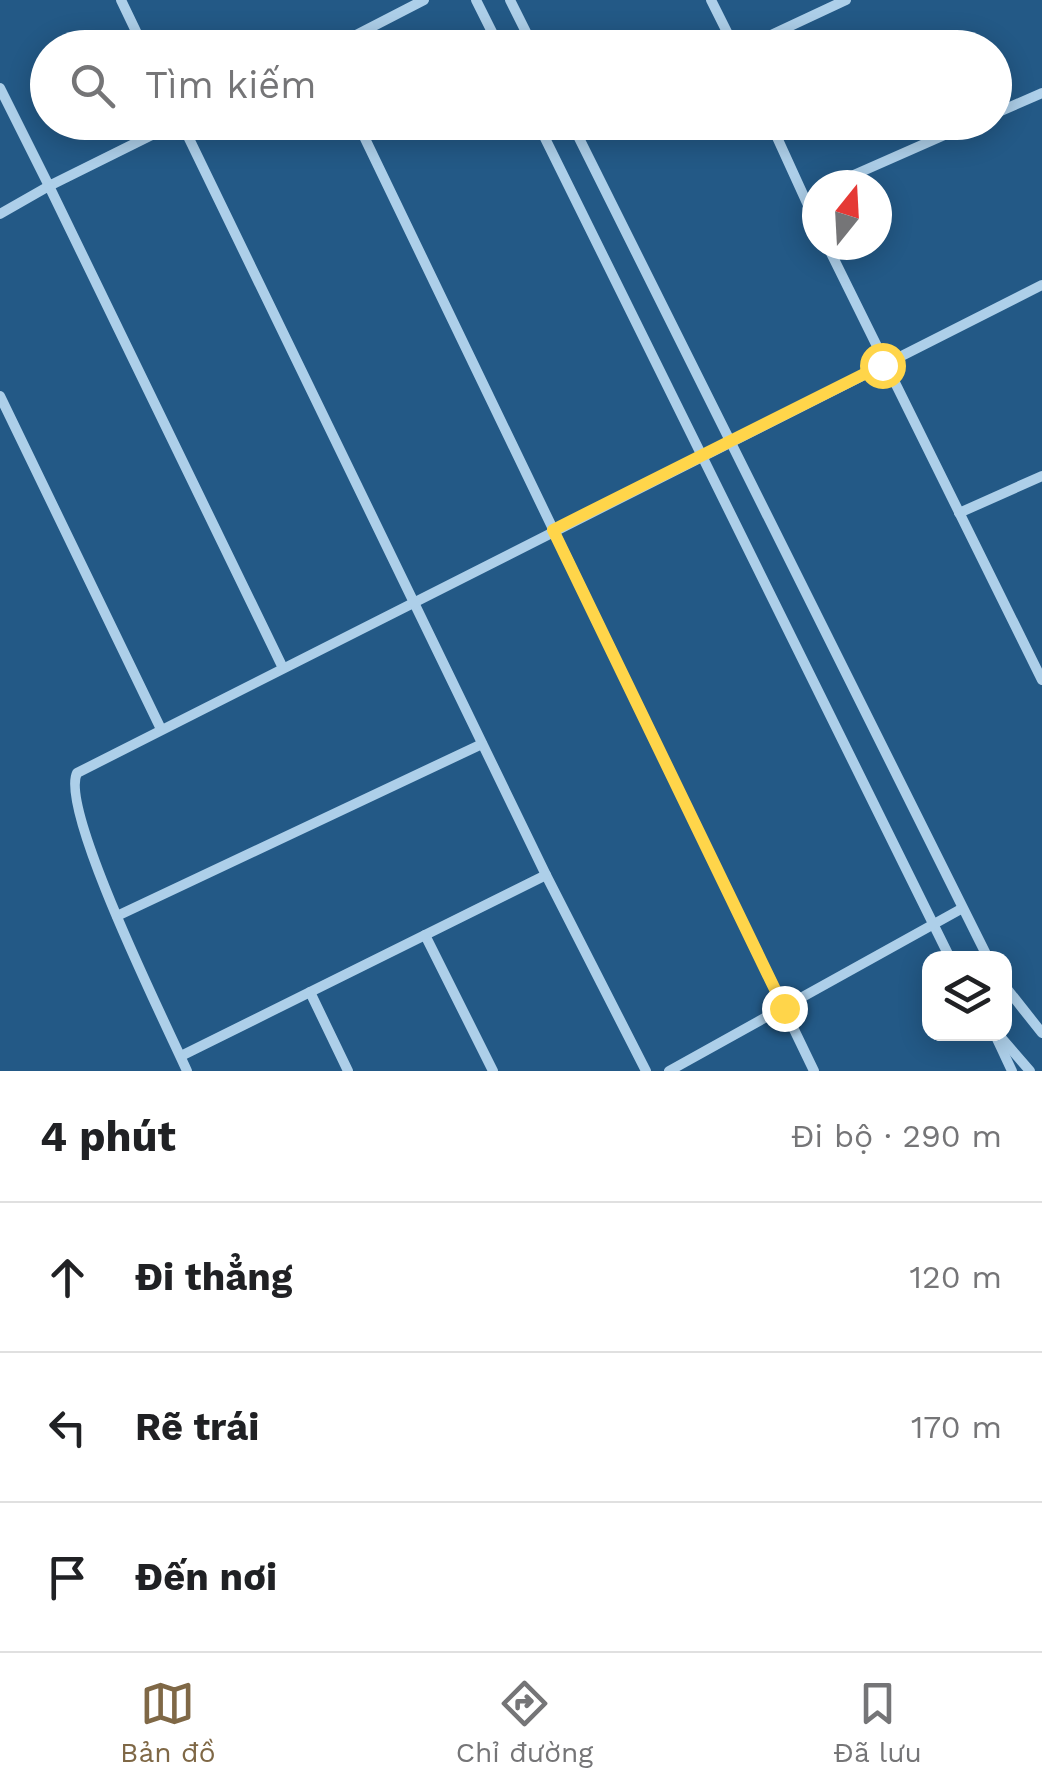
<!DOCTYPE html>
<html lang="vi">
<meta charset="utf-8">
<style>
:root{--surface:#fff;--page:#f2f2f2;--text:#202124;--muted:#757577;--line:#e0e0e0;--accent:#7f6846}
body{margin:0;font-family:"Work Sans",sans-serif;background:var(--page);color:var(--text)}
.controls{position:absolute;right:30px;bottom:30px;display:grid;overflow:hidden;border-radius:20px;box-shadow:0 5px 25px #0003}
.controls button{width:90px;height:90px;display:grid;place-items:center;padding:0;border:0;border-bottom:2px solid var(--line);background:var(--surface);color:var(--text);font:50px sans-serif}
.compass{position:absolute;left:802px;top:170px;width:90px;height:90px;border-radius:50%;background:var(--surface);box-shadow:0 5px 25px #0003;rotate:18deg}
.stop{position:absolute;width:30px;height:30px;margin:-22px;border:8px solid #ffd54a;border-radius:50%;background:#fff}
.stop.end{background:#ffd54a;border-color:#fff;box-shadow:0 2px 10px #0008}
.list{margin:0;padding:0;list-style:none}
h2{display:flex;justify-content:space-between;align-items:center;height:130px;margin:0;padding:0 40px;font-size:42px}
h2 small{font-size:32px;font-weight:400;color:var(--muted)}
.list li{display:grid;grid-template-columns:65px 1fr auto;gap:30px;align-items:center;box-sizing:border-box;height:150px;padding:0 40px;border-top:2px solid var(--line)}
.list b{display:block;font-size:38px;white-space:nowrap}
.list em{font-size:32px;font-style:normal;color:var(--muted)}
.icon{flex:none;width:55px;height:55px;fill:none;stroke:currentColor;stroke-width:2;stroke-linecap:round;stroke-linejoin:round}
.map{position:relative;flex:none;width:1042px;height:1071px;overflow:hidden}
.search{position:absolute;background:var(--surface);box-shadow:0 5px 25px #0003;left:30px;right:30px;top:30px;height:110px;display:flex;align-items:center;gap:25px;box-sizing:border-box;padding:0 35px;border-radius:55px;color:var(--muted);font-size:38px}
.sheet{height:580px;background:var(--surface)}
nav{display:flex;justify-content:space-around;align-items:center;box-sizing:border-box;height:140px;border-top:2px solid var(--line);background:var(--surface);font-size:28px;color:var(--muted)}
nav a{display:grid;justify-items:center;gap:5px}
nav .on{color:var(--accent)}
.map>svg:first-child{display:block}
.lines{fill:none;stroke-linecap:round;stroke-linejoin:round}
.minor{stroke:#adcfe9;stroke-width:10}
.route{stroke:#ffd54a;stroke-width:12}
</style>
<div class="map">
<svg width="1042" height="1071" viewBox="0 0 1042 1071">
<rect width="100%" height="100%" fill="#235986"/>
<g class="lines">
<g class="minor">
<path d="M121,0L144,48"/>
<path d="M476,0L500,48"/>
<path d="M510,0L534,48"/>
<path d="M711,0L735,48"/>
<path d="M331,48L424,0"/>
<path d="M743,48L846,0"/>
<path d="M0,88L49,186L178,122"/>
<path d="M994,114L1042,93"/>
<path d="M181,122L546,875L646,1071"/>
<path d="M357,122L814,1071"/>
<path d="M537,122L950,958"/>
<path d="M571,122L988,958"/>
<path d="M770,122L817,225"/>
<path d="M831,185L974,122"/>
<path d="M0,214L49,186L282,666"/>
<path d="M827,245L1042,680"/>
<path d="M0,396L160,727"/>
<path d="M959,513L1042,476"/>
<path d="M117,916L482,744"/>
<path d="M425,935L493,1071"/>
<path d="M1004,985L1042,1033"/>
<path d="M310,992L348,1071"/>
<path d="M998,1034L1030,1071"/>
<path d="M997,1039L1012,1071"/>
<path d="M181,1056L546,875"/>
<path d="M187,1071C166,1024 59,809 77,773L1042,285"/>
<path d="M669,1071L961,909"/>
</g>
</g>
<g class="lines">
<path class="route" d="M784,1008L553,530L882,365"/>
</g>
</svg>
<div class="controls">
<button><svg class="icon" aria-label="layers" viewBox="0 0 24 24"><path d="M12 4l9 5-9 5-9-5zM3 14l9 5 9-5"/></svg></button>
</div>
<svg class="compass" viewBox="-18 -18 36 36"><path d="M0-13l5 13h-10z" fill="#e53935"/><path d="M0 13l5-13h-10z" fill="#757577"/></svg>
<div class="stop" style="left:882px;top:365px"></div>
<div class="stop end" style="left:784px;top:1008px"></div>
<div class="search"><svg class="icon" aria-label="search" viewBox="0 0 24 24"><circle cx="10" cy="10" r="6"/><path d="M15 15l6 6"/></svg>Tìm kiếm</div>
</div>
<section class="sheet">
<h2>4 phút<small>Đi bộ · 290 m</small></h2>
<ul class="list">
<li><svg class="icon" aria-label="ahead" viewBox="0 0 24 24"><path d="M12 20V5M6 11l6-6 6 6"/></svg><div><b>Đi thẳng</b></div><em>120 m</em></li>
<li><svg class="icon" aria-label="left" viewBox="0 0 24 24"><path d="M17 20v-9H6M10 6l-5 5 5 5"/></svg><div><b>Rẽ trái</b></div><em>170 m</em></li>
<li><svg class="icon" aria-label="arrive" viewBox="0 0 24 24"><path d="M6 21V4h12l-3 4 3 4H6"/></svg><div><b>Đến nơi</b></div></li>
</ul>
</section>
<nav>
<a class="on"><svg class="icon" aria-label="map" viewBox="0 0 24 24"><path d="M3 6l6-2 6 2 6-2v14l-6 2-6-2-6 2zM9 4v14M15 6v14"/></svg>Bản đồ</a>
<a><svg class="icon" aria-label="directions" viewBox="0 0 24 24"><path d="M12 3l9 9-9 9-9-9zM9 14v-3h6M13 9l2 2-2 2"/></svg>Chỉ đường</a>
<a><svg class="icon" aria-label="saved" viewBox="0 0 24 24"><path d="M7 4h10v16l-5-4-5 4z"/></svg>Đã lưu</a>
</nav>
